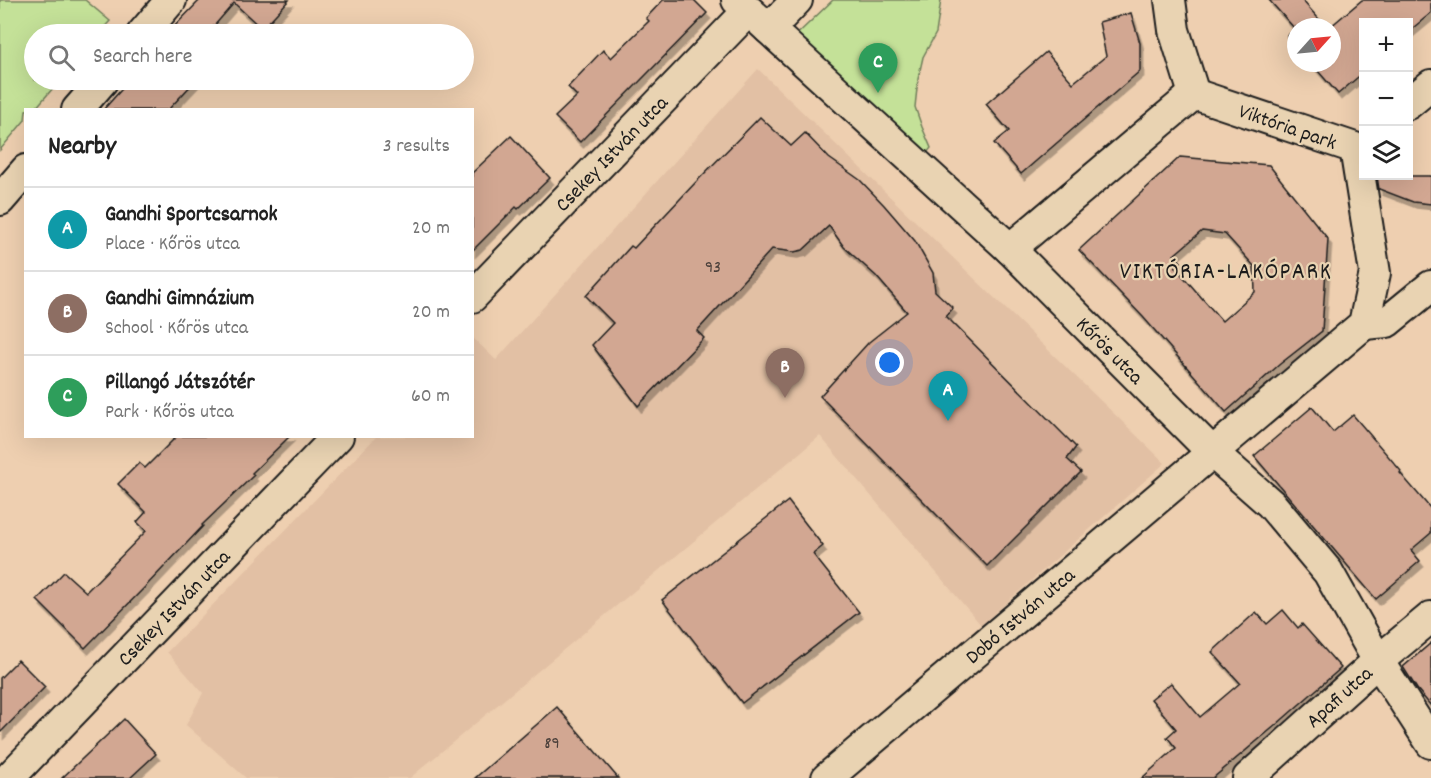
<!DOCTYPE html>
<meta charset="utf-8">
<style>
:root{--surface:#fff;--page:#f2f2f2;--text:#222;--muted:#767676;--line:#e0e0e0;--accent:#1c1c1c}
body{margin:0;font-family:Dekko,sans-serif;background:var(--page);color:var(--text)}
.controls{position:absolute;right:18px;top:18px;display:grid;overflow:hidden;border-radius:0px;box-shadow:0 6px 24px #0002}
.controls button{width:54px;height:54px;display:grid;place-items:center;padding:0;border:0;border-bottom:2px solid var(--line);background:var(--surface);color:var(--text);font:30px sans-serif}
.compass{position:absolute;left:1287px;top:18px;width:54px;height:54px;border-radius:50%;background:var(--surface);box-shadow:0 6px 24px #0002;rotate:63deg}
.you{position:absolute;left:890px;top:363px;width:21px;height:21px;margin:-15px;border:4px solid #fff;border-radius:50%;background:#1a73e8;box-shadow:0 0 0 9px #1a73e833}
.badge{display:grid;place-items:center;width:39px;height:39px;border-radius:50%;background:var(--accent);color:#fff;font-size:20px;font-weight:700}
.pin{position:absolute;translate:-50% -50px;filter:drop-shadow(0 2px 3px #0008)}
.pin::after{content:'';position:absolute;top:32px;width:21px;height:18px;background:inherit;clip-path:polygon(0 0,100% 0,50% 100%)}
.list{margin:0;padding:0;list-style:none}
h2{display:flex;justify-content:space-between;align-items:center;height:78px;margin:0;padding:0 24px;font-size:26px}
h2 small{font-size:20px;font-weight:400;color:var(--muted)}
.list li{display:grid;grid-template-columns:39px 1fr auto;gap:18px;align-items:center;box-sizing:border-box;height:84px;padding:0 24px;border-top:2px solid var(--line)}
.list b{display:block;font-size:22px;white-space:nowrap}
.list p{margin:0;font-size:20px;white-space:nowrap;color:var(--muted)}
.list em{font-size:20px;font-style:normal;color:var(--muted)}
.icon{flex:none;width:33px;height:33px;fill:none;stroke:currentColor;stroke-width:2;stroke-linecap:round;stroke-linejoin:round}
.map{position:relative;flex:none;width:1431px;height:778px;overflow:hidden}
.search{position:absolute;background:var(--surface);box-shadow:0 6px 24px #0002;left:24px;top:24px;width:450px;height:66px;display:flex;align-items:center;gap:15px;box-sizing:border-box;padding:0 21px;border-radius:33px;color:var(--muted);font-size:22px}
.panel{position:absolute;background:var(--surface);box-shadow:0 6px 24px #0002;left:24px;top:108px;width:450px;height:330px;border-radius:0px}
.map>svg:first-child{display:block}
.built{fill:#e2c0a4}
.green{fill:#c4e198;stroke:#707e5a;stroke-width:1.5}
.building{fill:#d2a792;stroke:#1c1c1c;stroke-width:1.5;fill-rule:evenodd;filter:url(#shadow)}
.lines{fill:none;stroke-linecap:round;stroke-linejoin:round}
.minor-casing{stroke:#1c1c1c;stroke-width:34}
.minor{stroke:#e9d3b2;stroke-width:30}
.labels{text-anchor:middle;stroke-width:4.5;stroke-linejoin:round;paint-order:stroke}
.number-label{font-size:18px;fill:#4a3f3a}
.street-label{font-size:21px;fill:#1c1c1c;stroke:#e9d3b2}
.quarter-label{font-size:24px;letter-spacing:1.5px;fill:#1c1c1c;stroke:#e9d3b2}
</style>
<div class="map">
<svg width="1431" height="778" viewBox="0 0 1431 778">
<defs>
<filter id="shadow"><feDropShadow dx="3.5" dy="6" stdDeviation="0" flood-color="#0004"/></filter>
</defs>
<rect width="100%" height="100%" fill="#eecfb0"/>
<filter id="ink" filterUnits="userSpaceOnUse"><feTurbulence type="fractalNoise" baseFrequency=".0167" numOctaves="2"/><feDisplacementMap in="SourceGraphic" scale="12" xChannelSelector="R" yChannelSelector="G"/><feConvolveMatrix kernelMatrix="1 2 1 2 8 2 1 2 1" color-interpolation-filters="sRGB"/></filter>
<g filter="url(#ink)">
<path class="built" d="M758,69L1165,463L981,625L820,436L410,778H246L186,725L203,693L167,652L376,437L472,436L473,338L496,360Z"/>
<g class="green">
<path d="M0,0H85L110,21L98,34H34V80H60L35,109L26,110L25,120L0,150Z"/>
<path d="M833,0H941L936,33L923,57L918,79L915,107L922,127L931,148L917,165L786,45Z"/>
</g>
<g class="building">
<path d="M200,0H289L262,29L234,3L207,34H167Z"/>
<path d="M663,0H694L707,13L580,142L555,117L577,96L568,87L603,50L611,58L649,21L646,18Z"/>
<path d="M1269,0H1302L1326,27H1296V46L1287,36L1295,29Z"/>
<path d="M1362,0H1431V13L1408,32V22H1364V72L1338,94L1311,63H1332V27H1330Z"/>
<path d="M1131,13L1140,43V71L1021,174L994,143L1009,131L986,104L1046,52L1073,83L1106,56L1099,22Z"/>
<path d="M130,80H196L168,110H103Z"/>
<path d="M760,117L791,146L805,133L829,158L860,180L884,205L915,241L933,273L935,291L953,308L946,316L1076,447L1067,459L1081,472L987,566L820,396L869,342L907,312L876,276L844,247L829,226L803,250L794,252L772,249L697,331L704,338L638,406L592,345L613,323L586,296L631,246L634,248L696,182Z"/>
<path d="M511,136L550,178L518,209L516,207L472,251V173Z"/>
<path d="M1180,157L1269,165L1328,239L1322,331L1280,364L1226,412L1143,317L1079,250ZM1202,231L1225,234L1254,266L1255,292L1222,321L1175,267L1181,262L1174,255Z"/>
<path d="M1377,176H1431V204L1413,202L1379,189Z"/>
<path d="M1312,407L1333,432L1353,415L1401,471L1400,473L1431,509V533L1411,550L1420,561L1376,599L1254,456Z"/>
<path d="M177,436H290L252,473L254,475L202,525L203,526L145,587L85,648L37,600L64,572L86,592L146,531L137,522L146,512L118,484L139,463L145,468Z"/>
<path d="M788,501L823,546L813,554L859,612L742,703L662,600Z"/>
<path d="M1283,610L1298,628L1302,624L1341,668L1276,725L1213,778H1142L1176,748L1167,737L1176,729L1151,699L1171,683L1200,717L1240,683L1212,652L1256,612L1267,624Z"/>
<path d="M1431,643V706L1417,689L1403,667Z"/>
<path d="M18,660L45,687L0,733V678Z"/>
<path d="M557,707L618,778H475Z"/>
<path d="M124,719L156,754L130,778H62Z"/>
</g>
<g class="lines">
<g class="minor-casing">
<g id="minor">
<path id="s1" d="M737,0L1010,249L1213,453L1271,504L1328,572L1378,661L1431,743"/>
<path d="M1170,0L1174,30L1194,94"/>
<path d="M769,29L797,0"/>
<path d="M142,34L171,0"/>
<path d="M1408,104L1431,85"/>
<path d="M77,110L103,80"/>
<path d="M0,200L26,170"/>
<path id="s2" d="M472,297L748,11"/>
<path d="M1364,324L1387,322L1431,286"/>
<path id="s3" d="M9,778L338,436"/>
<path id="s4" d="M827,778L1364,324L1375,273L1355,148L1194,94L1010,249"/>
<path id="s5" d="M1248,778L1378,661L1431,617"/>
</g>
</g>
<use href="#minor" class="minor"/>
</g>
</g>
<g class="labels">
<g class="number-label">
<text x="713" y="272">93</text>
<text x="552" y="748">89</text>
</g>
<g class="street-label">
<text transform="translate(1288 126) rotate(19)" y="7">Viktória park</text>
<text dy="7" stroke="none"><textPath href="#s2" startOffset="200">Csekey István utca</textPath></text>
<text dy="7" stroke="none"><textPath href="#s1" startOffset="512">Kőrös utca</textPath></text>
<text dy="7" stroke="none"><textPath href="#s3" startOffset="237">Csekey István utca</textPath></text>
<text dy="7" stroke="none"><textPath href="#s4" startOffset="252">Dobó István utca</textPath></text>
<text dy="7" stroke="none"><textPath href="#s5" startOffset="122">Apafi utca</textPath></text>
</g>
<g class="quarter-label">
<text x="1226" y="278">VIKTÓRIA-LAKÓPARK</text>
</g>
</g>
</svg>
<div class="controls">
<button>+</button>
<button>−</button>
<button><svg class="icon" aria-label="layers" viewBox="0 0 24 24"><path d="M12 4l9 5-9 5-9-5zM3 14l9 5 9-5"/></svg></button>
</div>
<svg class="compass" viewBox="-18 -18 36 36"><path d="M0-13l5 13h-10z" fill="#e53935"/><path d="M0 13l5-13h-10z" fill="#767676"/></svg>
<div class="you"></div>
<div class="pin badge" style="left:948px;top:421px;background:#0f9aa8">A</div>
<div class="pin badge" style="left:785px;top:398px;background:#8d6e63">B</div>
<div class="pin badge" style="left:878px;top:93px;background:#2e9e5b">C</div>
<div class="search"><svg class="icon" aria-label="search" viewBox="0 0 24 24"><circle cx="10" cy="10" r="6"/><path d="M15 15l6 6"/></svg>Search here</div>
<section class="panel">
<h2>Nearby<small>3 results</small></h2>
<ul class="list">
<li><span class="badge" style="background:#0f9aa8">A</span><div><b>Gandhi Sportcsarnok</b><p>Place · Kőrös utca</p></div><em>20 m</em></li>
<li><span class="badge" style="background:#8d6e63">B</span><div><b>Gandhi Gimnázium</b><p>School · Kőrös utca</p></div><em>20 m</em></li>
<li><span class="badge" style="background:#2e9e5b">C</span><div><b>Pillangó Játszótér</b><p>Park · Kőrös utca</p></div><em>60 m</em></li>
</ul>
</section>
</div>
